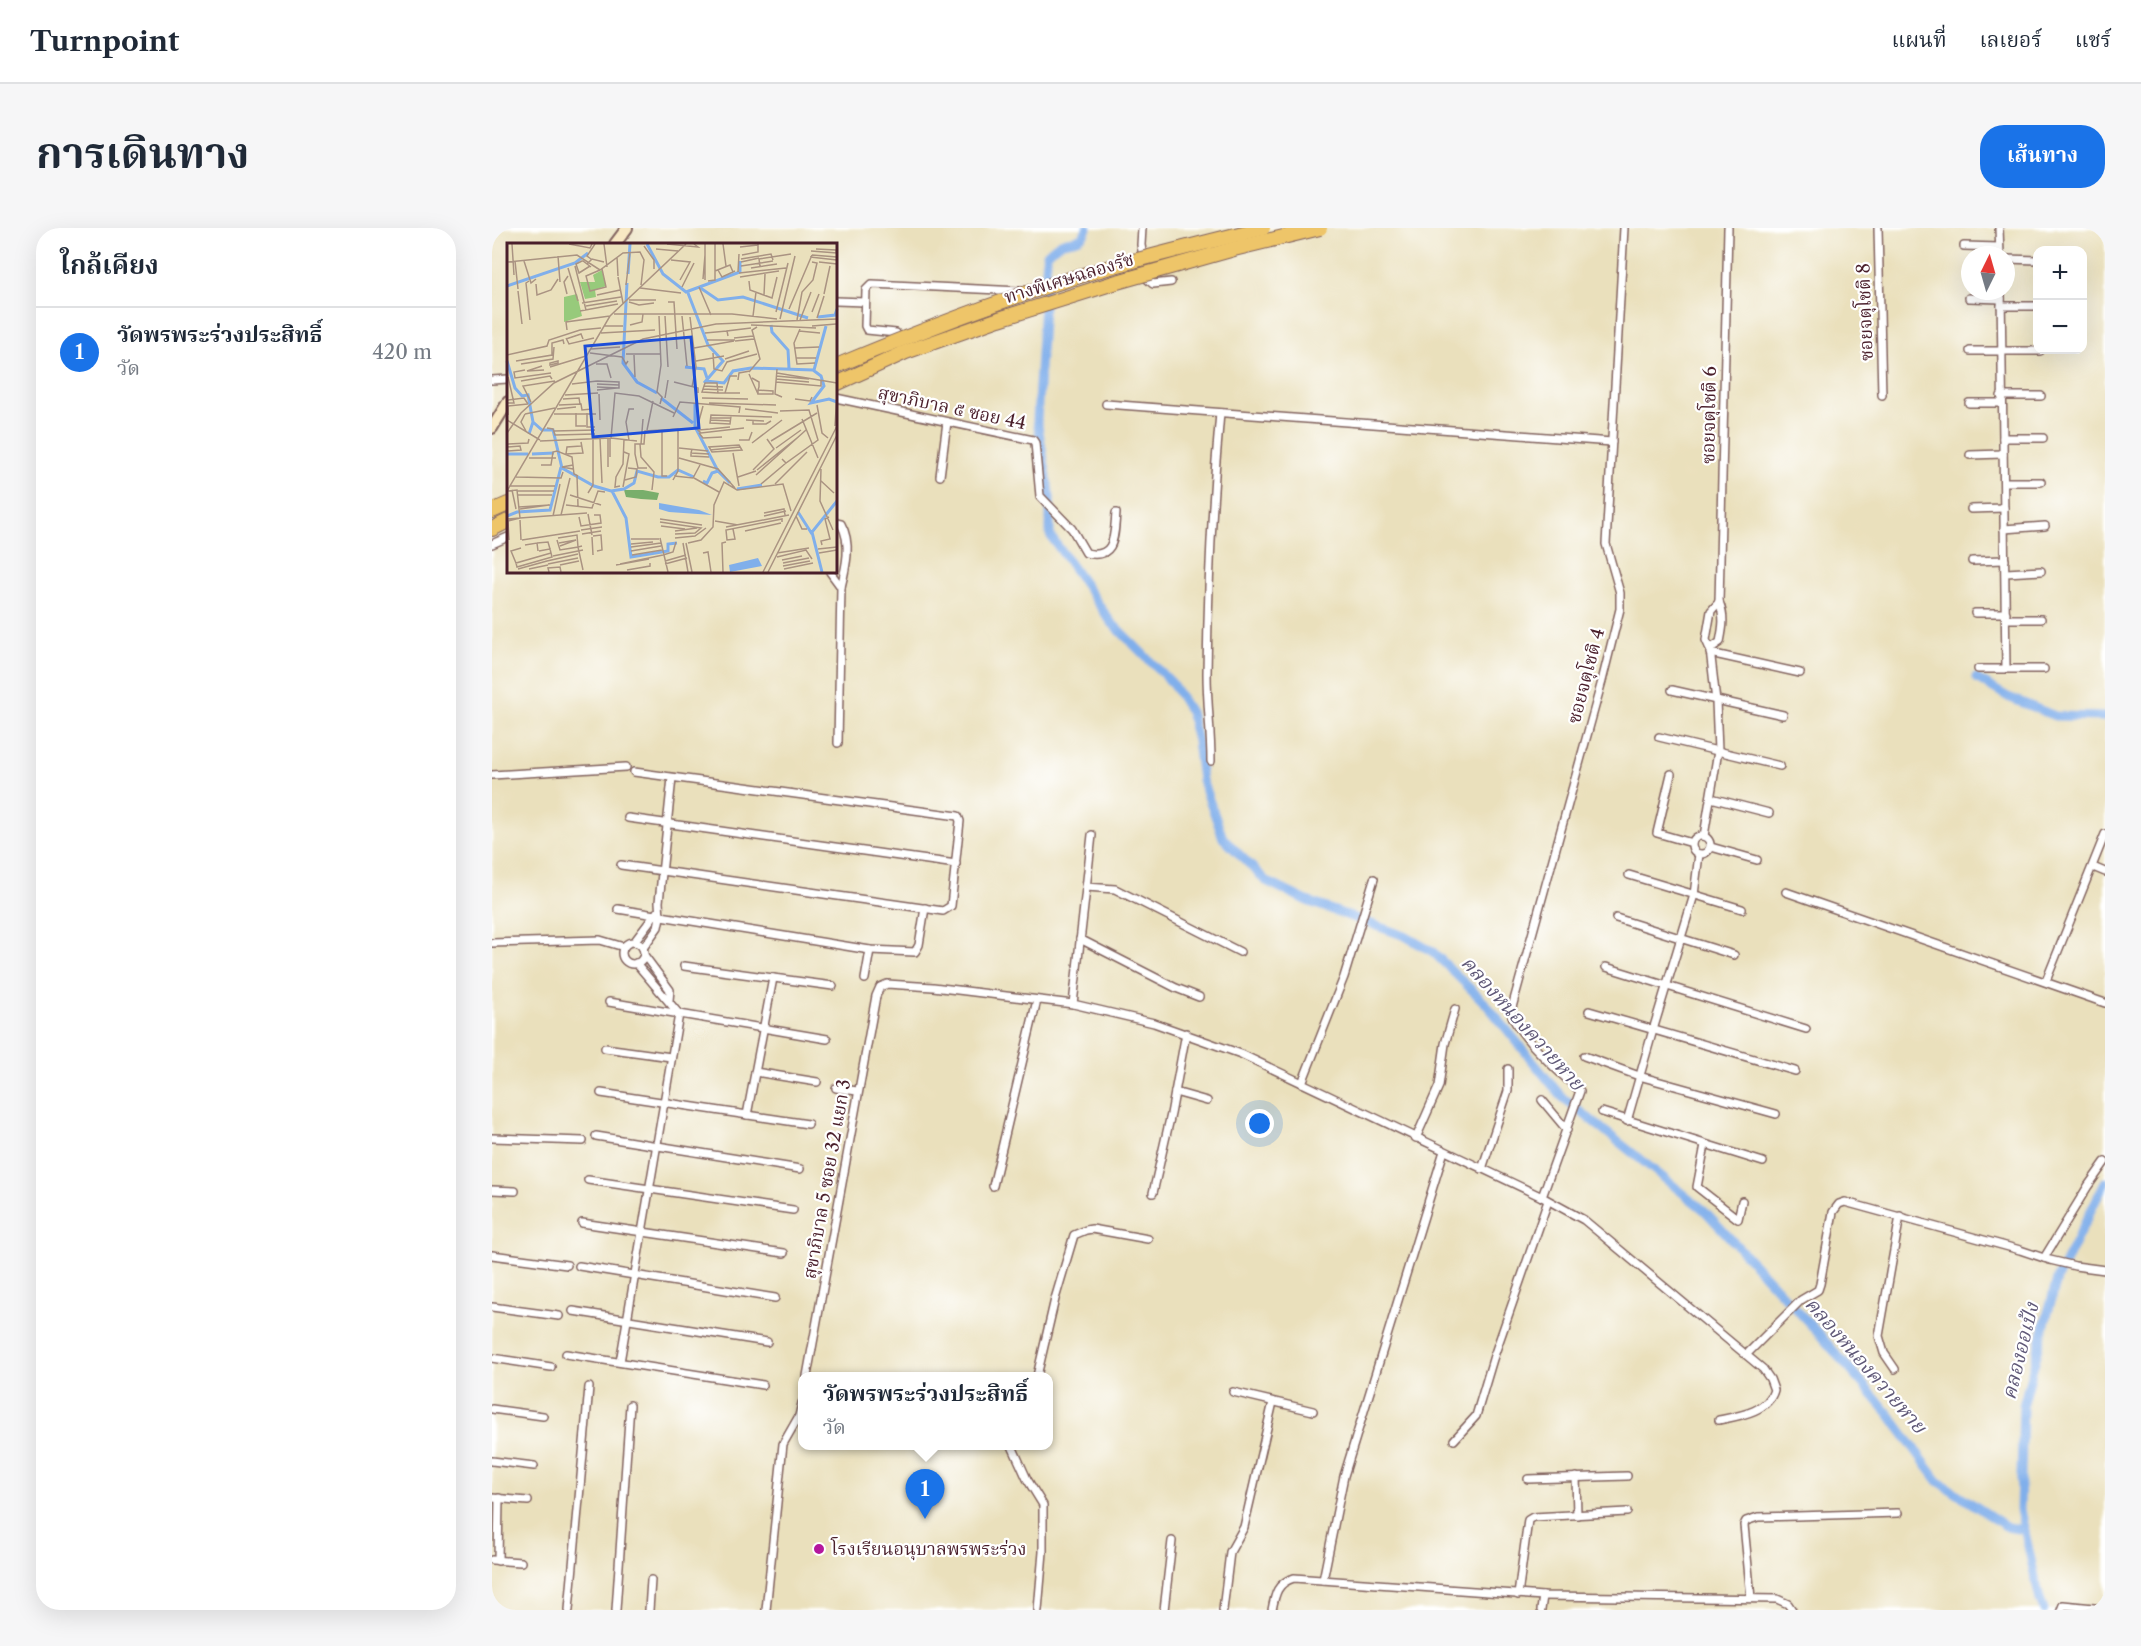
<!DOCTYPE html>
<html lang="th">
<meta charset="utf-8">
<style>
:root{--surface:#fff;--page:#f6f6f7;--text:#1f2937;--muted:#747a83;--line:#e0e1e3;--accent:#1a73e8}
body{margin:0;font-family:"Libre Caslon Text","Noto Serif Thai",serif;background:var(--page);color:var(--text)}
.controls{position:absolute;right:18px;top:18px;display:grid;overflow:hidden;border-radius:12px;box-shadow:0 6px 24px #0002}
.controls button{width:54px;height:54px;display:grid;place-items:center;padding:0;border:0;border-bottom:2px solid var(--line);background:var(--surface);color:var(--text);font:30px sans-serif}
.compass{position:absolute;left:1469px;top:18px;width:54px;height:54px;border-radius:50%;background:var(--surface);box-shadow:0 6px 24px #0002;rotate:5deg}
.you{position:absolute;left:768px;top:896px;width:21px;height:21px;margin:-15px;border:4px solid #fff;border-radius:50%;background:#1a73e8;box-shadow:0 0 0 9px #1a73e833}
.badge{display:grid;place-items:center;width:39px;height:39px;border-radius:50%;background:var(--accent);color:#fff;font-size:20px;font-weight:700}
.pin{position:absolute;translate:-50% -50px;filter:drop-shadow(0 2px 3px #0008)}
.pin::after{content:'';position:absolute;top:32px;width:21px;height:18px;background:inherit;clip-path:polygon(0 0,100% 0,50% 100%)}
.popup{position:absolute;left:306px;top:1144px;width:255px;height:78px;box-sizing:border-box;display:grid;place-content:center;border-radius:12px;background:var(--surface);filter:drop-shadow(0 2px 4px #0005);font-size:20px;white-space:nowrap;color:var(--muted)}
.popup b{font-size:22px;color:var(--text)}
.popup::after{content:'';position:absolute;left:50%;top:100%;margin-left:-12px;border:12px solid transparent;border-top-color:var(--surface)}
.list{margin:0;padding:0;list-style:none}
h2{display:flex;justify-content:space-between;align-items:center;height:78px;margin:0;padding:0 24px;font-size:26px}
h2 small{font-size:20px;font-weight:400;color:var(--muted)}
.list li{display:grid;grid-template-columns:39px 1fr auto;gap:18px;align-items:center;box-sizing:border-box;height:90px;padding:0 24px;border-top:2px solid var(--line)}
.list b{display:block;font-size:22px;white-space:nowrap}
.list p{margin:0;font-size:20px;white-space:nowrap;color:var(--muted)}
.list em{font-size:20px;font-style:normal;color:var(--muted)}
.map{position:relative;flex:none;width:1613px;height:1382px;overflow:hidden;border-radius:24px}
header{display:flex;align-items:center;gap:36px;box-sizing:border-box;height:84px;padding:0 30px;background:var(--surface);border-bottom:2px solid var(--line)}
header strong{font-size:28px}
nav{display:flex;gap:33px;margin-inline-start:auto;font-size:21px}
.intro{display:flex;align-items:center;justify-content:space-between;box-sizing:border-box;height:144px;padding:0 36px}
h1{margin:0;font-size:42px}
.button{padding:15px 27px;border-radius:24px;background:var(--accent);color:#fff;font-size:21px;font-weight:700}
main{display:flex;gap:36px;padding:0 36px}
aside{flex:1;background:var(--surface);border-radius:24px;box-shadow:0 6px 24px #0002}
.map>svg:first-child{display:block}
.lines{fill:none;stroke-linecap:round;stroke-linejoin:round}
.canal{stroke:#80afeb;stroke-width:9}
.minor-casing{stroke:#82635e;stroke-width:10}
.secondary-casing{stroke:#82635e;stroke-width:14}
.motorway-casing{stroke:#82635e;stroke-width:16}
.minor{stroke:#fff;stroke-width:7}
.secondary{stroke:#f8e8c3;stroke-width:10}
.motorway{stroke:#eec569;stroke-width:14}
.motorway-bridge-casing{stroke:#82635e;stroke-width:16;stroke-linecap:butt}
.motorway-bridge{stroke:#eec569;stroke-width:14}
.poi-dot{fill:#b5179e;stroke:#fff;stroke-width:2}
.labels{text-anchor:middle;stroke-width:4.5;stroke-linejoin:round;paint-order:stroke}
.street-label{font-size:18px;fill:#4a1f2b;stroke:#fff}
.poi-label{font-size:18px;fill:#4a1f2b;stroke:#fff;text-anchor:start}
.water-label{font-size:20px;font-style:italic;fill:#605978;stroke:#fff}
.inset-river{fill:none;stroke:#80afeb;stroke-width:3}
.inset-road{fill:none;stroke:#aa9382;stroke-width:1.5}
.view{fill:#1d4ed8;fill-opacity:0.15;stroke:#1d4ed8;stroke-width:3}
.inset-edge{fill:none;stroke:#4a1f2b;stroke-width:3}
</style>
<header>
<strong>Turnpoint</strong>
<nav><a>แผนที่</a><a>เลเยอร์</a><a>แชร์</a></nav>
</header>
<div class="intro"><h1>การเดินทาง</h1><a class="button">เส้นทาง</a></div>
<main>
<aside>
<h2>ใกล้เคียง<small></small></h2>
<ul class="list">
<li><span class="badge">1</span><div><b>วัดพรพระร่วงประสิทธิ์</b><p>วัด</p></div><em>420 m</em></li>
</ul>
</aside>
<div class="map">
<svg width="1613" height="1382" viewBox="0 0 1613 1382">
<rect width="100%" height="100%" fill="#fff"/>
<filter id="ink" filterUnits="userSpaceOnUse"><feTurbulence type="fractalNoise" baseFrequency=".0167" numOctaves="2"/><feDisplacementMap in="SourceGraphic" scale="12" xChannelSelector="R" yChannelSelector="G"/><feConvolveMatrix kernelMatrix="1 2 1 2 8 2 1 2 1" color-interpolation-filters="sRGB"/></filter>
<filter id="wash" filterUnits="userSpaceOnUse"><feTurbulence type="fractalNoise" baseFrequency=".008" numOctaves="4" result="noise"/><feDisplacementMap in="SourceGraphic" scale="24" xChannelSelector="R" yChannelSelector="G"/><feGaussianBlur stdDeviation="1.35" result="paint"/><feColorMatrix in="noise" values="0 0 0 0 0 0 0 0 0 0 0 0 0 0 0 0 0 1.4 0 .05"/><feComposite in="paint" operator="in"/></filter>
<g filter="url(#wash)">
<rect width="100%" height="100%" fill="#eae0bc"/>
<g class="lines">
<g class="canal">
<path d="M595,0C591,13 582,11 571,14C565,16 560,22 555,26L545,192L558,268V307L619,394L680,455L698,484L705,513L710,552L731,610L774,653L815,673L913,708L941,724L994,776L1069,868L1212,982L1327,1106L1397,1186L1446,1253L1515,1299L1532,1302"/>
<path d="M1484,450L1516,469L1563,488L1613,489"/>
<path d="M1552,1382L1548,1372L1528,1282L1531,1178L1565,1051L1613,954"/>
</g>
</g>
</g>
<g filter="url(#ink)">
<g class="lines">
<g class="minor-casing">
<g id="minor">
<path d="M650,0L649,17L655,51L661,56L679,54"/>
<path d="M1386,0L1390,167"/>
<path d="M1507,0L1508,27"/>
<path d="M1472,18L1507,19"/>
<path d="M1514,31L1546,32"/>
<path d="M1509,63L1514,440"/>
<path d="M1477,70L1509,71"/>
<path d="M344,73L373,74"/>
<path d="M1509,78H1546"/>
<path d="M404,105L375,102L373,98L374,62L380,56L528,63"/>
<path d="M1478,123H1548"/>
<path d="M0,152L16,151"/>
<path d="M1509,168H1549"/>
<path d="M344,170L541,212L543,215L548,268L580,301L594,325C624,332 622,307 624,285"/>
<path d="M1477,175H1510"/>
<path d="M614,176L1120,214"/>
<path d="M1511,210H1551"/>
<path d="M1478,227L1511,226"/>
<path d="M448,248L455,194"/>
<path d="M1512,254H1549"/>
<path d="M1479,281L1512,280"/>
<path d="M344,295L349,296C360,315 354,339 349,359"/>
<path d="M1512,301L1553,298"/>
<path d="M0,316L16,309"/>
<path d="M1480,333L1513,332"/>
<path d="M338,344L349,359L346,515"/>
<path d="M1514,345L1549,343"/>
<path d="M1227,374L1236,0"/>
<path d="M1483,385H1514"/>
<path d="M1514,391H1549"/>
<path d="M1218,421L1228,414C1231,399 1233,388 1227,374"/>
<path d="M1218,425L1308,445"/>
<path d="M1486,441H1552"/>
<path d="M1180,462L1291,487"/>
<path d="M1167,509L1288,538"/>
<path d="M719,533C719,504 715,475 715,446C716,359 720,271 728,185"/>
<path d="M1179,546L1165,605L1200,615"/>
<path d="M0,547L134,539"/>
<path d="M1219,570L1277,585"/>
<path d="M136,590L464,636"/>
<circle cx="1209" cy="617" r="9"/>
<path d="M1212,608L1226,523L1224,473L1218,421L1214,412L1219,383L1227,374"/>
<path d="M1219,619L1265,632"/>
<path d="M129,637L451,683L459,678L468,593L466,588L142,544"/>
<path d="M1601,639L1613,644"/>
<path d="M1137,647L1250,681"/>
<path d="M594,659L623,661L748,724"/>
<path d="M1294,664L1613,775"/>
<path d="M126,681L378,722L423,724L427,717L433,680"/>
<path d="M1124,690L1242,727"/>
<path d="M588,711L684,760L707,769"/>
<path d="M142,714L164,685"/>
<circle cx="141" cy="725" r="11"/>
<path d="M0,715L108,712L132,719"/>
<path d="M151,720L166,699L168,689L167,674L180,550"/>
<path d="M152,727L178,762L177,772"/>
<path d="M192,738L341,758"/>
<path d="M1114,739L1314,801"/>
<path d="M373,751L378,722"/>
<path d="M1554,753L1613,606"/>
<path d="M117,774L335,811"/>
<path d="M581,776L600,607"/>
<path d="M1097,783L1303,843"/>
<path d="M113,820L179,829"/>
<path d="M1092,828L1147,848L1284,886"/>
<path d="M263,844L325,854"/>
<path d="M810,855L852,749L882,651"/>
<path d="M344,860L365,863"/>
<path d="M683,864L715,873"/>
<path d="M109,865L316,896"/>
<path d="M1050,872L1075,902"/>
<path d="M1110,884L1271,934"/>
<path d="M255,887L281,750"/>
<path d="M1135,893L1161,802L1202,667L1207,626"/>
<path d="M104,908L308,941"/>
<path d="M0,910L91,913"/>
<path d="M924,910L947,858L953,816L963,781"/>
<path d="M1213,917L1205,959L1246,991L1250,973"/>
<path d="M990,941L1016,863V841"/>
<path d="M96,952L301,982"/>
<path d="M501,958L545,772"/>
<path d="M0,962L23,963"/>
<path d="M661,965L679,886L694,805"/>
<path d="M1050,969L1088,863C1072,849 1020,802 1019,783L1110,453L1128,381V365L1114,316L1132,0"/>
<path d="M90,995L292,1025"/>
<path d="M0,1027L75,1037"/>
<path d="M1552,1030L1596,958L1613,934"/>
<path d="M87,1038L283,1070"/>
<path d="M0,1079L67,1088"/>
<path d="M81,1083L275,1114"/>
<path d="M74,1126L271,1157"/>
<path d="M1255,1126L1309,1072L1326,1062L1328,1056L1341,984L1347,976L1353,974L1528,1022L1558,1032L1583,1038L1613,1042"/>
<path d="M0,1130L59,1139"/>
<path d="M128,1134L187,786L144,735"/>
<path d="M1403,1141L1392,1125L1387,1108L1408,988"/>
<path d="M315,1148L384,768L388,759L395,756L441,759L581,776L662,795L749,826L1050,969L1092,992L1271,1141L1278,1151L1282,1162C1276,1184 1247,1188 1227,1192"/>
<path d="M545,1148L563,1071L582,1007L594,1002L600,1001L656,1011"/>
<path d="M741,1164L821,1183"/>
<path d="M0,1181L51,1188"/>
<path d="M962,1212L984,1188L1001,1131L1056,973"/>
<path d="M520,1218L535,1251L551,1277V1324L546,1382"/>
<path d="M0,1233L42,1238"/>
<path d="M1084,1249L1085,1287"/>
<path d="M1036,1251L1135,1248"/>
<path d="M0,1270L36,1273"/>
<path d="M0,1332L29,1334"/>
<path d="M6,1333L7,1270"/>
<path d="M831,1352L852,1248L952,923"/>
<path d="M1026,1367L1036,1292L1041,1289L1135,1284"/>
<path d="M1259,1370L1252,1297L1254,1293L1266,1289L1406,1285"/>
<path d="M77,1382L97,1159"/>
<path d="M124,1382L138,1177"/>
<path d="M157,1382L159,1352"/>
<path d="M274,1382L291,1216L307,1188L310,1175"/>
<path d="M672,1382L680,1313"/>
<path d="M731,1382L738,1324L752,1299L781,1174"/>
<path d="M780,1382C783,1366 785,1355 802,1350L1051,1368L1285,1371L1296,1376L1300,1382"/>
<path d="M1049,1382L1051,1368"/>
<path d="M1569,1382L1571,1377L1612,1381L1613,1379"/>
</g>
</g>
<g class="secondary-casing">
<g id="secondary">
<path d="M123,16L135,0"/>
<path d="M0,200L16,174"/>
</g>
</g>
<g class="motorway-casing">
<g id="motorway">
<path d="M0,283L16,276"/>
<path d="M0,301L16,293"/>
</g>
</g>
<use href="#minor" class="minor"/>
<use href="#secondary" class="secondary"/>
<use href="#motorway" class="motorway"/>
<g class="motorway-bridge-casing">
<g id="motorway-bridge">
<path d="M344,138C432,101 523,66 615,40C667,26 719,13 771,0"/>
<path d="M344,156L414,124L507,91L625,54L742,21L828,0"/>
</g>
</g>
<use href="#motorway-bridge" class="motorway-bridge"/>
</g>
</g>
<circle class="poi-dot" cx="327" cy="1321" r="6"/>
<g class="labels">
<g class="street-label">
<text transform="translate(577 50) rotate(-17)" y="6">ทางพิเศษฉลองรัช</text>
<text transform="translate(1373 84) rotate(-92)" y="6">ซอยจตุโชติ 8</text>
<text transform="translate(460 180) rotate(12)" y="6">สุขาภิบาล ๕ ซอย 44</text>
<text transform="translate(1217 187) rotate(-89)" y="6">ซอยจตุโชติ 6</text>
<text transform="translate(1094 448) rotate(-75)" y="6">ซอยจตุโชติ 4</text>
<text transform="translate(335 951) rotate(-80)" y="6">สุขาภิบาล 5 ซอย 32 แยก 3</text>
</g>
<g class="poi-label">
<text x="339" y="1327">โรงเรียนอนุบาลพรพระร่วง</text>
</g>
<g class="water-label">
<text transform="translate(1031 795) rotate(48)" y="7">คลองหนองควายหาย</text>
<text transform="translate(1528 1123) rotate(-76)" y="7">คลองออเป้ง</text>
<text transform="translate(1374 1137) rotate(49)" y="7">คลองหนองควายหาย</text>
</g>
</g>
<g transform="translate(15 15)">
<rect width="330" height="330" fill="#eae0bc"/>
<path d="M95,27L99,43L88,47L89,54L78,56L73,39H88L86,32ZM70,51L75,73L57,79V54Z" fill="#97ca7b"/>
<path d="M117,247H136L152,250L150,257L134,256L119,254Z" fill="#79ae6b"/>
<path d="M152,260L192,267L205,272L162,269L152,266ZM251,315L255,323L223,329L222,322Z" fill="#80afeb"/>
<path class="inset-river" d="M140,1L156,31L179,49L233,29V18M121,31L123,1M120,40L116,120L130,139L150,150M0,43L68,20L81,10M192,44L211,57L236,54L301,75M181,50L201,102L216,118L197,140M311,74L328,72L330,66M264,82L265,89L281,107L282,125M0,118L8,145L15,153L21,152L26,179L22,191M178,124L197,126L200,135M307,127L319,83M199,138L217,140L226,128L244,125L306,127L314,133L317,143L304,160L322,156L330,159M154,155L186,180M188,160V184L211,228L223,240M26,179L35,187H46L55,225L87,243L104,248L117,246L127,240L130,228L151,234H162L171,227L187,234M0,211H21M25,211L47,210M196,238L200,240L205,230L211,228M230,246L255,242M105,248L119,275L124,314L161,308V301L170,300M291,269L305,291M0,273L10,269L43,267L54,224M315,329L305,289L330,258"/>
<path class="inset-road" d="M5,1L7,32M62,1L83,5L85,1M97,1L100,24M160,1L191,4L187,1M216,1L219,23M137,3L147,17V26M233,4L251,2M149,6L171,8M309,6L329,7L330,12M304,8L330,10M235,12L251,9V1M305,12L330,14M51,13L53,39M110,14L111,33M303,14L330,17M84,16L80,13L88,1M234,16L264,11L266,17M164,17L183,19L173,37M8,18L11,46M17,18L24,40L29,36M0,19L70,12L93,27L116,10L133,9L137,17L134,42M234,19L252,15M312,19L330,21M80,21L85,16L97,19M68,23L79,67M83,23L72,30L69,21L75,18H76L84,24M234,23L266,18M253,23L252,16L284,11M61,25L71,58M244,25L270,21M93,27L79,33L83,48L99,44L95,26M211,27L215,34L228,28M208,28L223,22L226,29M231,29L232,11M232,30L279,25M111,34L116,60M233,34L272,28M196,36L198,12M198,37V1M22,38L19,40L23,77M201,38L208,37V1M242,38L243,47L265,55L270,34M29,41L30,52L44,47L51,36M119,42L123,9M175,44L187,20M192,44L204,72M133,45L174,50M11,48L15,81M60,51L57,39L61,33M317,51L323,23M90,52L113,47M257,52L258,31M122,57H149M122,59L132,62L147,60M161,59H167L170,106M75,60L114,54M79,63L110,58M282,66L305,12M73,68L111,61M269,69L281,20M305,69L312,51M107,71H225L270,76M152,73L154,122L150,149L155,154L153,161M158,73L161,124M175,73L180,123M246,73L249,49M183,74L189,124L185,144M310,75L317,53M273,76L288,13M290,77L295,49L306,37L310,20L305,19M293,77L304,49M123,82L135,79L136,71M244,82L309,85M97,83H116M305,83L329,81M293,86L287,100L290,121L308,120M60,87L59,79L103,73M292,88L313,90M94,90L148,87M198,90L220,88M221,93L220,88L244,85M59,95L62,101L87,95M227,95L246,93M59,96L74,91L76,96M200,97H228M228,98L247,96M187,105L227,98M288,105L312,104M84,106L113,104M83,110L115,114L119,121L121,118M206,110L207,126L215,128L220,119L250,111M119,111H153M0,112L40,103L42,97L73,87L94,85M127,112L128,134M289,115H309M218,116L242,108M9,118L45,112V100L56,97L57,101M51,118V120L43,122V120ZM189,118L217,113M14,121L46,116L47,104M89,121H100L104,135M35,123L20,128L37,127M43,124L79,113M270,126L268,151L275,154M18,127L7,129L8,135L44,130M242,129L253,116L245,87L250,84M270,130L330,140M242,131L251,151M269,133L302,136M245,135L252,139V144L251,147V151H266V148L251,147M269,136L302,139M231,137L232,130L243,128M14,138L43,133L45,136M167,139L191,145V150M269,139L314,143V137M65,141L90,138M90,141L112,142M197,143L216,144M90,144L112,145V139L90,138M196,146L216,147M90,147L110,145M211,150L210,140H198L195,149L211,150H233M218,150L223,133H230M92,151L93,177M58,152L91,150M158,155L161,137M195,155L241,156M56,156L72,155L73,161M288,156L303,158L305,154M0,157L17,155L21,161M24,159L16,143L48,138M0,160H7L1,134M202,160L269,162M52,162L74,161L75,167L85,166M310,162L315,190L321,195M50,166L69,164M238,166L271,170M273,168L302,167L311,197L279,220L275,216M69,170V183H79M80,170V184H88M18,171L48,165M18,171L14,179L19,188M47,171H89M1,172V163L21,161M224,173L223,181L203,180L204,172L265,174M166,174L173,159L233,164L232,170M204,175H223M295,176L311,215M0,177L33,197M204,177L223,178M239,177L257,178M246,177V181H259L264,178M328,183L330,150M40,185L46,186L48,192L88,191M190,185L196,163M203,186L191,187L194,190L237,185M203,186L223,184M140,187L146,158M155,187V233H160M47,188L88,187M0,190L14,170L47,140L136,96L209,81L330,76M192,190L196,195L215,194M93,195L95,240M101,195V224M103,195V214M104,195L108,150L132,153L167,170M122,197L119,179L122,166H127M232,197H242L245,189M33,198L104,195L130,198M264,198L310,170M245,200L275,177M1,201L21,200L22,196M133,201L134,214L147,229L145,247M134,201L136,176M232,202L235,207L205,209L202,204ZM74,203L60,204L59,211L76,210L74,199M172,205L201,208M269,205L294,187M185,206L184,210L202,211M203,207L233,204M0,208L14,207L13,203L0,204M184,210V213L202,214M226,210L232,243M22,215H49M172,215L211,226L228,245M34,222H44L46,209L50,208L65,214L67,231L71,233M66,222L55,224L66,226M140,225H131L128,211V201H137L138,188L171,186V228L166,237M314,226L313,258L326,287M246,227L267,206L260,196M250,227L290,195M249,232L299,187M70,233L71,263M167,233L186,235L193,222M9,234L54,235L56,229M231,234L249,228M187,235L212,249M118,237L129,234L130,226L121,225M313,237L327,250M254,241L279,220M268,241L300,209M3,243H48M113,243L108,244L109,234L116,221L117,196M116,244L122,211L117,209M5,247L9,266M0,248L103,73L179,1M1,248L10,247L13,275M10,248H47M81,250L86,242V195M10,252H45M63,252L94,262M59,262L85,265L91,248L98,249M12,264L43,262M13,266L42,262M257,270L277,266L278,272M81,271L85,292M54,272L63,235M46,273L53,241M257,273L279,268M289,273L295,286H300M72,274L74,283L94,280L93,272H87M13,275L80,270M1,276L13,275L1,278M153,276L195,282M13,277L14,297M1,278L2,297M208,278L231,282M153,279L194,285L188,290L168,291M154,283L178,286M219,284L282,272M226,286L228,296L220,297L219,287L275,276V279M74,287L95,284M168,288L190,285M238,288L274,280M75,291L94,288M86,293L94,292L95,307L90,308M85,294L86,312M153,295L161,329M168,295L188,293L199,285M124,296H152M15,297L73,288M50,297L53,307L71,304L70,292L51,295M30,300L41,299L43,306L32,308M52,300L69,297L53,303M176,300L181,329M179,300L185,329M181,300L194,297L206,284L207,262L217,239L230,247L276,241L284,268M124,301L146,299M18,302L30,300L31,308M315,302L314,298L323,296L318,276L322,274M75,303L71,304L76,327M124,304L154,300M14,305L4,308L9,320L44,310M311,306L330,304M124,308L154,303M196,310L201,309L204,329M270,310L302,305M312,310L330,307M125,312L155,307M156,312L166,309L169,299M46,313L76,307M270,314L299,307L305,316M275,317L295,313M40,318L71,311M158,318L179,312M9,320L10,324L45,314L43,306M276,320L302,315M41,321L71,315M113,321L156,312M158,321L180,315M53,322L72,318M109,322L142,316M276,323L303,318M11,326L40,318M22,326L41,322M277,326L306,320M120,327L143,323V320M42,329L41,325L53,324L54,329M216,329L215,300L219,299M256,329L330,183M261,329L330,192"/>
<path class="view" d="M184,94L192,185L86,194L78,103Z"/>
<rect width="330" height="330" class="inset-edge"/>
</g>
</svg>
<div class="controls">
<button>+</button>
<button>−</button>
</div>
<svg class="compass" viewBox="-18 -18 36 36"><path d="M0-13l5 13h-10z" fill="#e53935"/><path d="M0 13l5-13h-10z" fill="#747a83"/></svg>
<div class="you"></div>
<div class="pin badge" style="left:433px;top:1291px">1</div>
<div class="popup"><b>วัดพรพระร่วงประสิทธิ์</b>วัด</div>
</div>
</main>
